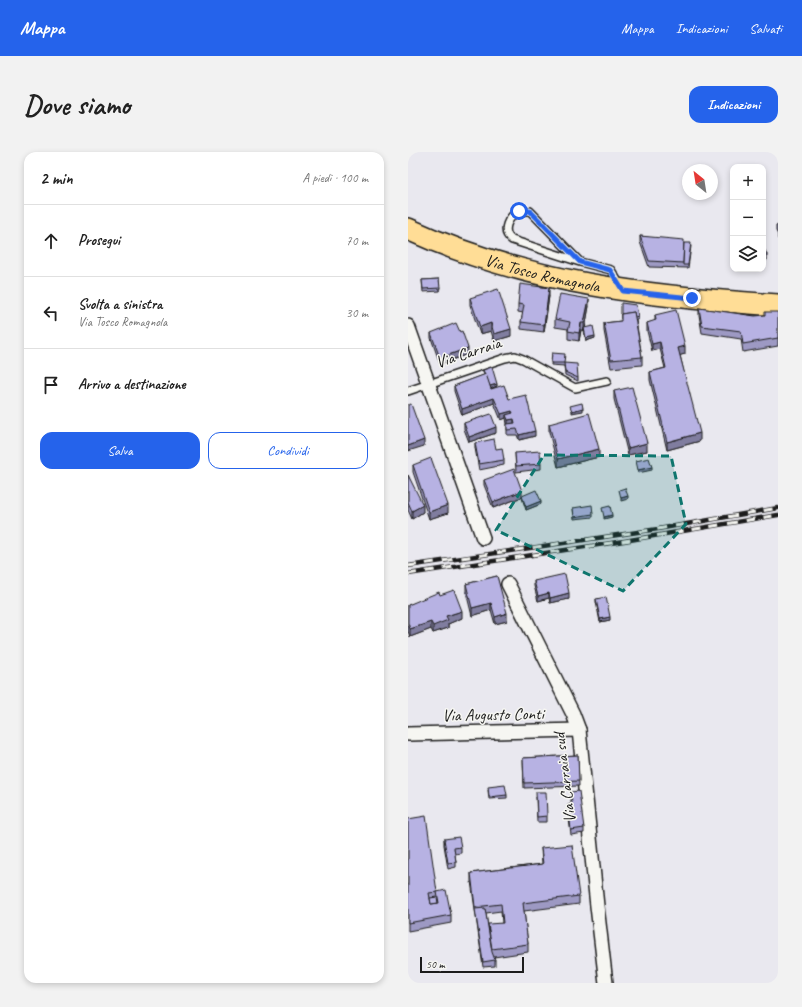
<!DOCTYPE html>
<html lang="it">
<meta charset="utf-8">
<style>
:root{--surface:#fff;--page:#f2f2f2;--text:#222;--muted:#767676;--line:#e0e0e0;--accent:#2563eb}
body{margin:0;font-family:Caveat,sans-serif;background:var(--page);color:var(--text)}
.controls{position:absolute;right:12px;top:12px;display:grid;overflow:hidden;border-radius:8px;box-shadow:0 2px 6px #0003}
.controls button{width:36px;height:36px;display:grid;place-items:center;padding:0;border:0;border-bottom:1px solid var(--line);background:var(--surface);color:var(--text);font:20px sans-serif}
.compass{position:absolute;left:274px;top:12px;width:36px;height:36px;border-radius:50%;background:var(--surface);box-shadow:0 2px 6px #0003;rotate:330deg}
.scale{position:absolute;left:12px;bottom:10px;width:104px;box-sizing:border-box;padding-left:4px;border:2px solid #1c1c1c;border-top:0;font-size:11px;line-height:14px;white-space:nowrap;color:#1c1c1c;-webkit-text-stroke:3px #f6f6f2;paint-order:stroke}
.stop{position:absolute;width:12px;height:12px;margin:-9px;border:3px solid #2563eb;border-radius:50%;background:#fff}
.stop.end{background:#2563eb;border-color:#fff;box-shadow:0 1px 4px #0008}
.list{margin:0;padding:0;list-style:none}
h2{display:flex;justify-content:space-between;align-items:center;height:52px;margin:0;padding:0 16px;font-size:17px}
h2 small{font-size:13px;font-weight:400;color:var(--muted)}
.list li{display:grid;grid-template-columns:26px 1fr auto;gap:12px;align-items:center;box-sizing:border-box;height:72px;padding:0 16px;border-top:1px solid var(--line)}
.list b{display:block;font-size:15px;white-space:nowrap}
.list p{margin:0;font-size:13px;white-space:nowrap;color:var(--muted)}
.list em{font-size:13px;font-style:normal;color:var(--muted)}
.actions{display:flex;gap:8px;padding:12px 16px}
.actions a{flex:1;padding:9px 0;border:1px solid var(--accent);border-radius:12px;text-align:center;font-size:14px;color:var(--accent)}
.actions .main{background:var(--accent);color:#fff}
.icon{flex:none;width:22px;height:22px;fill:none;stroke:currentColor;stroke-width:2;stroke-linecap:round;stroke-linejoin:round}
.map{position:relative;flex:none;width:370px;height:831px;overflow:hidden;border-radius:12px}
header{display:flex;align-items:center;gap:24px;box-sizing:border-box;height:56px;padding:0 20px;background:var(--accent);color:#fff}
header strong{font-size:19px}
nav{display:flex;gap:22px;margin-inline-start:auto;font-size:14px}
.intro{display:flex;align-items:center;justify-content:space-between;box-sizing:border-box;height:96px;padding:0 24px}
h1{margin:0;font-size:28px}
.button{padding:10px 18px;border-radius:12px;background:var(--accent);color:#fff;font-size:14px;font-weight:700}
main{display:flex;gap:24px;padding:0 24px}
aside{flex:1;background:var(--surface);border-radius:12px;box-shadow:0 2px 6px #0003}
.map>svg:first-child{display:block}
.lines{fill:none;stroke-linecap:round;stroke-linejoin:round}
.service-casing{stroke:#1c1c1c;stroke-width:10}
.minor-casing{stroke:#1c1c1c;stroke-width:16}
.primary-casing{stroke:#1c1c1c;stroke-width:24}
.service{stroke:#f6f6f2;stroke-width:7}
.minor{stroke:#f6f6f2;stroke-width:13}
.primary{stroke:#ffdd96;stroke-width:21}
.rail-casing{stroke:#1c1c1c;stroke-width:4.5}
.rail{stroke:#f6f6f2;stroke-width:3;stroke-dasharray:9;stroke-linecap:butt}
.wall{fill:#9d99c3;stroke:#1c1c1c;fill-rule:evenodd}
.shaded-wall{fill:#807d9f;stroke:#1c1c1c}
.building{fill:#b7b2e3;stroke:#1c1c1c;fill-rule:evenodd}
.route{stroke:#2563eb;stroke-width:5}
.marked{fill:#0f766e;fill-opacity:0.2;stroke:#0f766e;stroke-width:3;stroke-dasharray:8 5;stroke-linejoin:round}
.labels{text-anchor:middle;stroke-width:3;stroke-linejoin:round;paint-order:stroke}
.street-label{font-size:17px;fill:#1c1c1c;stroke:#f6f6f2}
</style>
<header>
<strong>Mappa</strong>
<nav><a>Mappa</a><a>Indicazioni</a><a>Salvati</a></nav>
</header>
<div class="intro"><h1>Dove siamo</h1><a class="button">Indicazioni</a></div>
<main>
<aside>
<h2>2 min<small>A piedi · 100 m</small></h2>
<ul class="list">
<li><svg class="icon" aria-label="ahead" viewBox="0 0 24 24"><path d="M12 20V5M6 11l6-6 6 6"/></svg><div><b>Prosegui</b></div><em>70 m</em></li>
<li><svg class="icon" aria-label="left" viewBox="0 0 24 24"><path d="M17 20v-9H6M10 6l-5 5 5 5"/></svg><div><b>Svolta a sinistra</b><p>Via Tosco Romagnola</p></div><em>30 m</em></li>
<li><svg class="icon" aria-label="arrive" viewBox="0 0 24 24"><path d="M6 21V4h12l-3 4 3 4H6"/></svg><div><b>Arrivo a destinazione</b></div></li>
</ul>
<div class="actions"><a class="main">Salva</a><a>Condividi</a></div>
</aside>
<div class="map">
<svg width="370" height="831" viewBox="0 0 370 831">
<rect width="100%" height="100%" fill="#e9e8ef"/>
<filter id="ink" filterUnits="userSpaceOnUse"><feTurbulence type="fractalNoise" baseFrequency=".025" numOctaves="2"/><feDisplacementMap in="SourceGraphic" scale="8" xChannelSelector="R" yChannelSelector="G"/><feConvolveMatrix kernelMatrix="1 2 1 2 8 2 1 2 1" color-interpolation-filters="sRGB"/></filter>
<g filter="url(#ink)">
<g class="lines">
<g class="service-casing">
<g id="service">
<path d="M172,110L104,88C92,79 101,64 111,59H122L172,110L203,118L212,133"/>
<path d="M0,239L97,206L107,204L115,207L167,236L199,229"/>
</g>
</g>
<g class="minor-casing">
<g id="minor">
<path d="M0,174L75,386"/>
<path d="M100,432L165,562L171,578L189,754L198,831"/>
<path d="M0,582L171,578"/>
</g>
</g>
<g class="primary-casing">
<g id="primary">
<path id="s1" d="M0,77C117,131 243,145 370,153"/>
</g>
</g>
<use href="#service" class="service"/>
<use href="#minor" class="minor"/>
<use href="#primary" class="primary"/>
<g class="rail-casing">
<g id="rail">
<path d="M0,414L250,377L370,356"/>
<path d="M0,422L216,389L370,363"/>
</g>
</g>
<use href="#rail" class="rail"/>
</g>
<g class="wall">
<path d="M370,73V87V83L368,79V74Z"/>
<path d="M232,84L276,91L283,94L280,116L241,115L232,90Z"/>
<path d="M31,127L32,139L15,140L14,128Z"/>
<path d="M141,144L136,180L113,177V170L115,161L110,160V152Z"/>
<path d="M62,146L103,184L86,189L83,179L72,182L62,153Z"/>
<path d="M181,154L177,176L187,186L178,189L176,178H173L171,189L160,187V177L147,175V167Z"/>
<path d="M291,156L347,164L357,163L370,160V194L335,200L333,187L294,181L291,163Z"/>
<path d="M247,163L277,202L272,203L292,289L259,298L242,228V220L257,216L252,197L244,199L239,179V171L247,169Z"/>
<path d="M230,165V168H228L234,205V213L203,216L196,179V171L213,169Z"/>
<path d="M23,181L60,202L32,212L23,186Z"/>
<path d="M144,201L156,211L170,226V229L157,223L156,214L143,213Z"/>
<path d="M75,218L89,234L83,237L101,247L127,284L111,288L109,283H99V272L98,266L93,268L86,251L54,263L46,239V234L76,223L75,220Z"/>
<path d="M206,239L239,299L220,303L206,247Z"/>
<path d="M56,271L88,281L61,290L56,277Z"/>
<path d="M141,272L191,305L150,315L141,280Z"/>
<path d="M67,291L88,297L96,308V313L71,318L67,296Z"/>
<path d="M107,301L133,312V317L108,320Z"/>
<path d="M5,313L40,361L21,367L5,320Z"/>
<path d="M0,323L15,360L4,367L0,358Z"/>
<path d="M76,328L114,343L133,352L118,358L114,346V345L85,356L76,333Z"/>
<path d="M165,356L185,362V365L166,367Z"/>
<path d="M89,424L99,469L87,472L83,458L64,464L58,440V432Z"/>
<path d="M126,429L161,447L142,451L141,446L130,449L126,434Z"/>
<path d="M32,443L54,466L40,472V476L25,481L23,477L2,485L0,479V453Z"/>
<path d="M188,447L202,468L192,470L188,450Z"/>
<path d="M170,603L171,634L116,636L115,606Z"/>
<path d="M80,638L99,643V646L81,647Z"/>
<path d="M163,640L176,676V681L163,683L160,659V653H163Z"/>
<path d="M128,645L139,664V670H129Z"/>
<path d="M0,667L29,740L43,763V771L0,779Z"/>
<path d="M36,687L53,695V701L47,702L48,710V715L40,717L36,693Z"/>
<path d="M133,696L171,744V752L116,759L120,792V800L86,805L87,808V814L75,815L63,729V721L134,712ZM93,759L94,771L80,776L78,761Z"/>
</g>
<g class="shaded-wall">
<path d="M359,102V108L355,109V104Z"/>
<path d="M141,136V144L136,180V173Z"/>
<path d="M181,147V154L177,177L176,176V179V171Z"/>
<path d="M83,171V179L72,182V175Z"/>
<path d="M173,171V178L171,189V181Z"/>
<path d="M103,177V184L86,189V182Z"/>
<path d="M187,184V186L178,189V186Z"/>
<path d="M252,190V197L244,199V192Z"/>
<path d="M277,194V202L270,204V196Z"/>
<path d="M60,196V202L32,212V206Z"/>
<path d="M89,232V234L82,237V234Z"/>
<path d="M86,246V251L54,263V257Z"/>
<path d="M175,256V259L164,261V259Z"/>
<path d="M104,259V264L98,263V266L93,268V262Z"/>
<path d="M106,267V272L100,274V268Z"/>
<path d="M88,275V281L61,290V285Z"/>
<path d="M127,279V284L111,288V283Z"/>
<path d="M292,281V289L259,298V290Z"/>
<path d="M16,288V294L0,299V294Z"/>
<path d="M239,291V299L220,303V296Z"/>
<path d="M191,297V305L150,315V307Z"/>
<path d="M244,315V318L230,321V318Z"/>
<path d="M114,339V345L85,356V350Z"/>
<path d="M220,344V347L213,349V346Z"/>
<path d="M133,349V352L118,358V355Z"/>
<path d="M15,353V360L4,367V359Z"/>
<path d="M40,353V361L21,367V360Z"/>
<path d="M204,363V365L196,367V365Z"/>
<path d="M141,441V446L130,449V444Z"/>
<path d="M161,441V447L142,451V446Z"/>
<path d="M83,451V458L64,464V456Z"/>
<path d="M54,459V466L40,472V476L25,481V474L38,464Z"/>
<path d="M99,461V469L87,472V465Z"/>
<path d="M202,465V468L192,470V467Z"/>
<path d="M23,470V477L2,485V477Z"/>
</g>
<g class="building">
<path d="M232,84L276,88L275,111L241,109Z"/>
<path d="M276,91H283L280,113H275Z"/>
<path d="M355,95L359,102L355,104Z"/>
<path d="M31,127L32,136L15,137L14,128Z"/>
<path d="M112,132L141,136L136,173L113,170L116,153L110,152Z"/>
<path d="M90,137L103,177L86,182L83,171L72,175L62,146Z"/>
<path d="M152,142L181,147L176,171H173L171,181L160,179L162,170L147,167Z"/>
<path d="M213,151L228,153L230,165H227L226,160L213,162V167Z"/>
<path d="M291,156L347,164L357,163V160H370V186L335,192L333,179L294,174Z"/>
<path d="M268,158L277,194L270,196L292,281L259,290L242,220L258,216L252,190L244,192L239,171L248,168L247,163Z"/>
<path d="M226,160L234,205L203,208L196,171L213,169V162Z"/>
<path d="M48,171L52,180L54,179L60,196L32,206L23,181Z"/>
<path d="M185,174L187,184L178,186L176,176Z"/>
<path d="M144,201L157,202L156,211H143Z"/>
<path d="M156,211L169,212L170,226L157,220Z"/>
<path d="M84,215L89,232L82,234L75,218Z"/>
<path d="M78,222L83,237L96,233L101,247L118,243L127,279L111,283L109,277L99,278V272L107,271L106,267L100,268L98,263L105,261L104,259L93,262L86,246L54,257L46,234Z"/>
<path d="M224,235L239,291L220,296L206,239Z"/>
<path d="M174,251L175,256L164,259L162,254Z"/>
<path d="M3,252L16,288L0,294V253Z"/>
<path d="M181,261L191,297L150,307L141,272Z"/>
<path d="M83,262L88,275L61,285L56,271Z"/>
<path d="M86,287L88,297L94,296L96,308L71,312L67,291Z"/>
<path d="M132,299L133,312L108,314L107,301Z"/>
<path d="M23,306L40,353L21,360L5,313Z"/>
<path d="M241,306L244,315L230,318L228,309Z"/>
<path d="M106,317L114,339L85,350L76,328Z"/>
<path d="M0,323L15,353L4,359L0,350Z"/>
<path d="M217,336L220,344L213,346L211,338Z"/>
<path d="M128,338L133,349L118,355L114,344Z"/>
<path d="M184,353L185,362L166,365L165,356Z"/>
<path d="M202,354L204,363L196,365L194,356Z"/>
<path d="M157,422L161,441L142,446L141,441L130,444L126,429Z"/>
<path d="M89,424L99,461L87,465L83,451L64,456L58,432Z"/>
<path d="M46,438L54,459L38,464L40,468L25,474L23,470L2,477L0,471V453L31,440L32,443Z"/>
<path d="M198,445L202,465L192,467L188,447Z"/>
<path d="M170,603L171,629L116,631L115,606Z"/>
<path d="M97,633L99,643L81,645L80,635Z"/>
<path d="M171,639L176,676L163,678L160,653H164L163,640Z"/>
<path d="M128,640H138L139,664L129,665Z"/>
<path d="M18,664L29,740L38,738L43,763L0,771V667ZM29,740L31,751L23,752L21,741Z"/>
<path d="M51,685L53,695L46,696L48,710L40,711L36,687Z"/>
<path d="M164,693L171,744L115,751L120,792L84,797L80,772L95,771L93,752L67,755L63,721L135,712L133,696Z"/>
<path d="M29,745L30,751L23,752L22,746Z"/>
<path d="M77,756L84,800L87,808L75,810L67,757Z"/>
</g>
</g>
<g class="lines" filter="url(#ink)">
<path class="route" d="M111,59H122L172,110L202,118L215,139L284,146"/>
</g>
<path class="marked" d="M136,303L263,304L278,372L215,439L88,378Z"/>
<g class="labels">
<g class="street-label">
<text dy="6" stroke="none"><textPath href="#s1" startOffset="142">Via Tosco Romagnola</textPath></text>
<text transform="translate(60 200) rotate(-18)" y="6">Via Carraia</text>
<text transform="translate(85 562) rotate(-1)" y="6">Via Augusto Conti</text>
<text transform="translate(156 626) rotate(-97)" y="6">Via Carraia sud</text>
</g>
</g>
</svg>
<div class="controls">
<button>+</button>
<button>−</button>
<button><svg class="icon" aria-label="layers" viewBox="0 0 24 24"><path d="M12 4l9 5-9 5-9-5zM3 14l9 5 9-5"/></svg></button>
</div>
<svg class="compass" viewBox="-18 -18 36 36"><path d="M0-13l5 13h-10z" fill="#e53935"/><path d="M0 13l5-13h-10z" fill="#767676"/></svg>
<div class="scale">50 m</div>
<div class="stop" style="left:111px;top:59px"></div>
<div class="stop end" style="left:284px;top:146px"></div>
</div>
</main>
